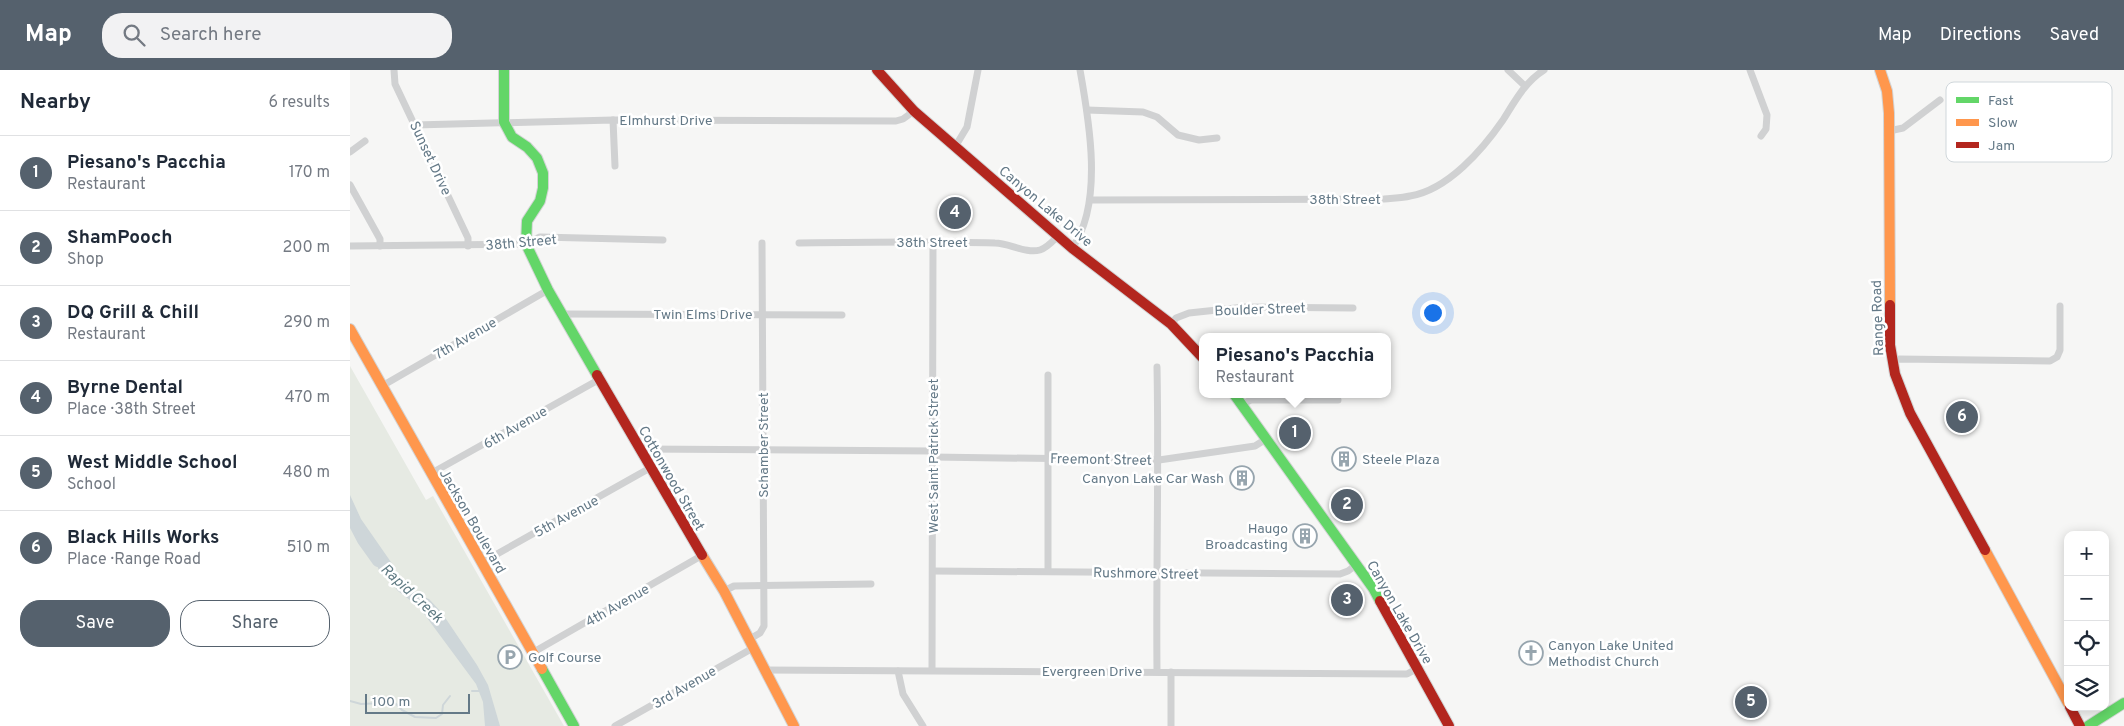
<!DOCTYPE html>
<meta charset="utf-8">
<style>
:root{--surface:#fff;--page:#f2f2f3;--text:#1f2937;--muted:#747a83;--line:#e0e1e3;--accent:#55616d}
body{margin:0;font-family:Overpass,sans-serif;background:var(--page);color:var(--text)}
.controls{position:absolute;right:15px;bottom:15px;display:grid;overflow:hidden;border-radius:10px;box-shadow:0 2px 12px #0003}
.controls button{width:45px;height:45px;display:grid;place-items:center;padding:0;border:0;border-bottom:1px solid var(--line);background:var(--surface);color:var(--text);font:25px sans-serif}
.scale{position:absolute;left:15px;bottom:12px;width:105px;box-sizing:border-box;padding-left:5px;border:2px solid #647987;border-top:0;font-size:14px;line-height:18px;white-space:nowrap;color:#647987;-webkit-text-stroke:4px #fff;paint-order:stroke}
.you{position:absolute;left:1082px;top:242px;width:18px;height:18px;margin:-12px;border:4px solid #fff;border-radius:50%;background:#1a73e8;box-shadow:0 0 0 8px #1a73e833}
.badge{display:grid;place-items:center;width:32px;height:32px;border-radius:50%;background:var(--accent);color:#fff;font-size:16px;font-weight:700}
.pin{position:absolute;translate:-50% -50%;border:2px solid #fff;box-shadow:0 1px 5px #0006}
.popup{position:absolute;left:849px;top:263px;width:192px;height:65px;box-sizing:border-box;display:grid;place-content:center;border-radius:10px;background:var(--surface);filter:drop-shadow(0 1px 4px #0005);font-size:16px;white-space:nowrap;color:var(--muted)}
.popup b{font-size:19px;color:var(--text)}
.popup::after{content:'';position:absolute;left:50%;top:100%;margin-left:-10px;border:10px solid transparent;border-top-color:var(--surface)}
.list{margin:0;padding:0;list-style:none}
h2{display:flex;justify-content:space-between;align-items:center;height:65px;margin:0;padding:0 20px;font-size:21px}
h2 small{font-size:16px;font-weight:400;color:var(--muted)}
.list li{display:grid;grid-template-columns:32px 1fr auto;gap:15px;align-items:center;box-sizing:border-box;height:75px;padding:0 20px;border-top:1px solid var(--line)}
.list b{display:block;font-size:19px;white-space:nowrap}
.list p{margin:0;font-size:16px;white-space:nowrap;color:var(--muted)}
.list em{font-size:16px;font-style:normal;color:var(--muted)}
.actions{display:flex;gap:10px;padding:15px 20px}
.actions a{flex:1;padding:11px 0;border:1px solid var(--accent);border-radius:20px;text-align:center;font-size:18px;color:var(--accent)}
.actions .main{background:var(--accent);color:#fff}
.icon{flex:none;width:28px;height:28px;fill:none;stroke:currentColor;stroke-width:2;stroke-linecap:round;stroke-linejoin:round}
.map{position:relative;flex:none;width:1774px;height:656px;overflow:hidden}
header{display:flex;align-items:center;gap:30px;box-sizing:border-box;height:70px;padding:0 25px;background:var(--accent);color:#fff}
header strong{font-size:24px}
nav{display:flex;gap:28px;margin-inline-start:auto;font-size:18px}
.search{width:350px;height:45px;background:var(--page);display:flex;align-items:center;gap:12px;box-sizing:border-box;padding:0 18px;border-radius:20px;color:var(--muted);font-size:19px}
main{display:flex}
aside{flex:1;background:var(--surface)}
.map>svg:first-child{display:block}
.green{fill:#e6eae3}
.water{fill:#ced6d9}
.lines{fill:none;stroke-linecap:round;stroke-linejoin:round}
.stream{stroke:#ced6d9;stroke-width:2}
.river{stroke:#ced6d9;stroke-width:12}
.fast-casing{stroke:#d3d4d5;stroke-width:12}
.slow-casing{stroke:#d3d4d5;stroke-width:12}
.jam-casing{stroke:#d3d4d5;stroke-width:12}
.street{stroke:#d0d1d2;stroke-width:7}
.fast{stroke:#63d668;stroke-width:10}
.slow{stroke:#ff974d;stroke-width:10}
.jam{stroke:#b3261e;stroke-width:10}
.labels{text-anchor:middle;stroke-width:5;stroke-linejoin:round;paint-order:stroke}
.street-label{font-size:14px;fill:#647987;stroke:#fff}
.poi-label{font-size:14px;fill:#647987;stroke:#fff;text-anchor:start}
.water-label{font-size:15px;font-style:italic;fill:#607b83;stroke:#fff}
.key{fill:#fff;stroke:#d0d7db;stroke-width:1}
.key-label{font-size:14px;fill:#647987}
</style>
<header>
<strong>Map</strong>
<div class="search"><svg class="icon" aria-label="search" viewBox="0 0 24 24"><circle cx="10" cy="10" r="6"/><path d="M15 15l6 6"/></svg>Search here</div>
<nav><a>Map</a><a>Directions</a><a>Saved</a></nav>
</header>
<main>
<aside>
<h2>Nearby<small>6 results</small></h2>
<ul class="list">
<li><span class="badge">1</span><div><b>Piesano's Pacchia</b><p>Restaurant</p></div><em>170 m</em></li>
<li><span class="badge">2</span><div><b>ShamPooch</b><p>Shop</p></div><em>200 m</em></li>
<li><span class="badge">3</span><div><b>DQ Grill &amp; Chill</b><p>Restaurant</p></div><em>290 m</em></li>
<li><span class="badge">4</span><div><b>Byrne Dental</b><p>Place · 38th Street</p></div><em>470 m</em></li>
<li><span class="badge">5</span><div><b>West Middle School</b><p>School</p></div><em>480 m</em></li>
<li><span class="badge">6</span><div><b>Black Hills Works</b><p>Place · Range Road</p></div><em>510 m</em></li>
</ul>
<div class="actions"><a class="main">Save</a><a>Share</a></div>
</aside>
<div class="map">
<svg width="1774" height="656" viewBox="0 0 1774 656">
<rect width="100%" height="100%" fill="#f6f6f5"/>
<path class="green" d="M0,296L76,430L83,426L214,656H0Z"/>
<path class="water" d="M0,425L11,449L43,495L47,509L66,524L79,529L92,543L127,595L138,615L150,656H135L133,632L126,614L69,537L48,521L29,500L7,453L0,443Z"/>
<g class="lines">
<g class="stream">
<path d="M122,621H130"/>
<path d="M0,631L11,634L33,633"/>
<path d="M44,632L52,640L65,647L86,648L92,644L93,635L100,626"/>
</g>
<path class="river" d="M0,445L13,470L28,491"/>
<g class="fast-casing">
<g id="fast">
<path d="M154,0V52L162,67L177,77L187,88L193,103V118L190,131L177,151L176,174L198,220L247,305"/>
<path d="M884,324L1023,518L1030,531"/>
<path d="M192,599L224,656"/>
<path d="M1738,656L1774,633"/>
</g>
</g>
<g class="slow-casing">
<g id="slow">
<path d="M1530,0L1537,21L1539,43L1540,235"/>
<path d="M0,259L192,599"/>
<path d="M1635,480L1718,633"/>
<path d="M352,485L374,521L444,656"/>
</g>
</g>
<g class="jam-casing">
<g id="jam">
<path d="M527,0L564,41L722,178L821,254L852,287"/>
<path d="M1540,235V275L1545,304L1560,343L1635,480"/>
<path d="M247,305L352,485"/>
<path d="M1030,531L1099,656"/>
<path d="M1720,637L1730,656"/>
</g>
</g>
<g class="street">
<path d="M44,0L45,14L118,168V176"/>
<path d="M1158,0L1175,16"/>
<path d="M1400,0L1417,45L1416,59L1411,66"/>
<path d="M737,40L793,42L807,47L828,65L849,70L867,68"/>
<path d="M263,50L265,96"/>
<path d="M65,55L263,50L546,51L553,49L564,41"/>
<path d="M1539,61L1553,58L1590,30"/>
<path d="M605,77L617,57L628,0"/>
<path d="M0,82L15,71"/>
<path d="M0,115L30,169V176"/>
<path d="M740,130L1034,129C1042,128 1052,128 1060,126C1098,120 1133,79 1153,50C1165,31 1175,12 1194,0"/>
<path d="M449,173C514,172 580,171 645,173C659,173 676,184 690,180C697,178 703,171 708,166"/>
<path d="M0,176L176,174L190,167L313,170"/>
<path d="M722,178C754,134 739,50 730,0"/>
<path d="M213,244L492,245"/>
<path d="M821,254L826,248L839,243L895,237L1003,238"/>
<path d="M1542,291L1549,289L1700,291L1707,287L1710,280V236"/>
<path d="M807,297C809,399 806,500 807,601"/>
<path d="M698,305V501"/>
<path d="M32,316L198,220"/>
<path d="M892,334L901,330H988"/>
<path d="M290,379L582,381"/>
<path d="M582,387L809,390L905,376L916,369"/>
<path d="M80,404L250,309"/>
<path d="M131,493L300,398"/>
<path d="M583,501L990,504L998,501L1006,495"/>
<path d="M374,521L384,516L521,514"/>
<path d="M398,570L410,563L414,556L412,173"/>
<path d="M182,583L351,486"/>
<path d="M414,600L1057,604L1068,598"/>
<path d="M582,600L583,172"/>
<path d="M548,601L553,624L573,656"/>
<path d="M265,656L403,578"/>
<path d="M821,656V602"/>
</g>
<use href="#fast" class="fast"/>
<use href="#slow" class="slow"/>
<use href="#jam" class="jam"/>
</g>
<defs>
<g id="building-ring" transform="scale(1.25)"><circle r="9.5" fill="#fff" stroke="#97a5ae" stroke-width="1.5"/><path d="M-4-6H4V6H1V3H-1V6H-4ZM-2.5-4.3h1.7v1.8h-1.7ZM.8-4.3h1.7v1.8H.8ZM-2.5-1h1.7V.8h-1.7ZM.8-1h1.7V.8H.8Z" fill="#97a5ae"/></g>
<g id="church-ring" transform="scale(1.25)"><circle r="9.5" fill="#fff" stroke="#97a5ae" stroke-width="1.5"/><path d="M-1.2-6h2.4v3.5h3.3v2.4h-3.3V6h-2.4V-.1h-3.3v-2.4h3.3Z" fill="#97a5ae"/></g>
<g id="parking-ring" transform="scale(1.25)"><circle r="9.5" fill="#fff" stroke="#97a5ae" stroke-width="1.5"/><path d="M-3.5-5.5H1a3.5 3.5 0 0 1 0 7H-1V5.5H-3.5ZM-1-3.4V-.6H.8a1.4 1.4 0 0 0 0-2.8Z" fill="#97a5ae"/></g>
</defs>
<g fill-rule="evenodd">
<use href="#building-ring" x="994" y="389"/>
<use href="#building-ring" x="892" y="408"/>
<use href="#building-ring" x="955" y="466"/>
<use href="#church-ring" x="1181" y="583"/>
<use href="#parking-ring" x="160" y="587"/>
</g>
<g class="labels">
<g class="street-label">
<text x="316" y="55">Elmhurst Drive</text>
<text transform="translate(81 88) rotate(65)" y="5">Sunset Drive</text>
<text x="995" y="134">38th Street</text>
<text transform="translate(696 136) rotate(40)" y="5">Canyon Lake Drive</text>
<text transform="translate(171 172) rotate(-5)" y="5">38th Street</text>
<text x="582" y="177">38th Street</text>
<text transform="translate(910 239) rotate(-2)" y="5">Boulder Street</text>
<text x="353" y="249">Twin Elms Drive</text>
<text transform="translate(1527 248) rotate(-92)" y="5">Range Road</text>
<text transform="translate(115 268) rotate(-30)" y="5">7th Avenue</text>
<text transform="translate(165 357) rotate(-30)" y="5">6th Avenue</text>
<text transform="translate(413 375) rotate(-90)" y="5">Schamber Street</text>
<text transform="translate(583 386) rotate(-90)" y="5">West Saint Patrick Street</text>
<text transform="translate(751 389) rotate(1)" y="5">Freemont Street</text>
<text transform="translate(322 408) rotate(60)" y="5">Cottonwood Street</text>
<text transform="translate(216 446) rotate(-29)" y="5">5th Avenue</text>
<text transform="translate(123 451) rotate(60)" y="5">Jackson Boulevard</text>
<text transform="translate(796 503) rotate(1)" y="5">Rushmore Street</text>
<text transform="translate(267 535) rotate(-30)" y="5">4th Avenue</text>
<text transform="translate(1050 542) rotate(60)" y="5">Canyon Lake Drive</text>
<text x="742" y="606">Evergreen Drive</text>
<text transform="translate(334 617) rotate(-30)" y="5">3rd Avenue</text>
</g>
<g class="poi-label">
<text x="1012" y="394">Steele Plaza</text>
<text x="874" y="413" text-anchor="end">Canyon Lake Car Wash</text>
<text x="938" y="463" text-anchor="end">Haugo<tspan x="938" dy="16">Broadcasting</tspan></text>
<text x="1198" y="580">Canyon Lake United<tspan x="1198" dy="16">Methodist Church</tspan></text>
<text x="178" y="592">Golf Course</text>
</g>
<g class="water-label">
<text transform="translate(62 523) rotate(43)" y="5">Rapid Creek</text>
</g>
</g>
<rect x="1596" y="12" width="166" height="80" rx="8" class="key"/>
<rect x="1606" y="27" width="23" height="6" fill="#63d668"/>
<rect x="1606" y="49" width="23" height="7" fill="#ff974d"/>
<rect x="1606" y="72" width="23" height="6" fill="#b3261e"/>
<g class="key-label">
<text x="1638" y="35">Fast</text>
<text x="1638" y="57">Slow</text>
<text x="1638" y="80">Jam</text>
</g>
</svg>
<div class="controls">
<button>+</button>
<button>−</button>
<button><svg class="icon" aria-label="locate" viewBox="0 0 24 24"><circle cx="12" cy="12" r="6"/><path d="M12 2v4M12 18v4M2 12h4M18 12h4"/></svg></button>
<button><svg class="icon" aria-label="layers" viewBox="0 0 24 24"><path d="M12 4l9 5-9 5-9-5zM3 14l9 5 9-5"/></svg></button>
</div>
<div class="scale">100 m</div>
<div class="you"></div>
<div class="pin badge" style="left:945px;top:363px">1</div>
<div class="popup"><b>Piesano's Pacchia</b>Restaurant</div>
<div class="pin badge" style="left:997px;top:435px">2</div>
<div class="pin badge" style="left:997px;top:530px">3</div>
<div class="pin badge" style="left:605px;top:143px">4</div>
<div class="pin badge" style="left:1401px;top:632px">5</div>
<div class="pin badge" style="left:1612px;top:347px">6</div>
</div>
</main>
